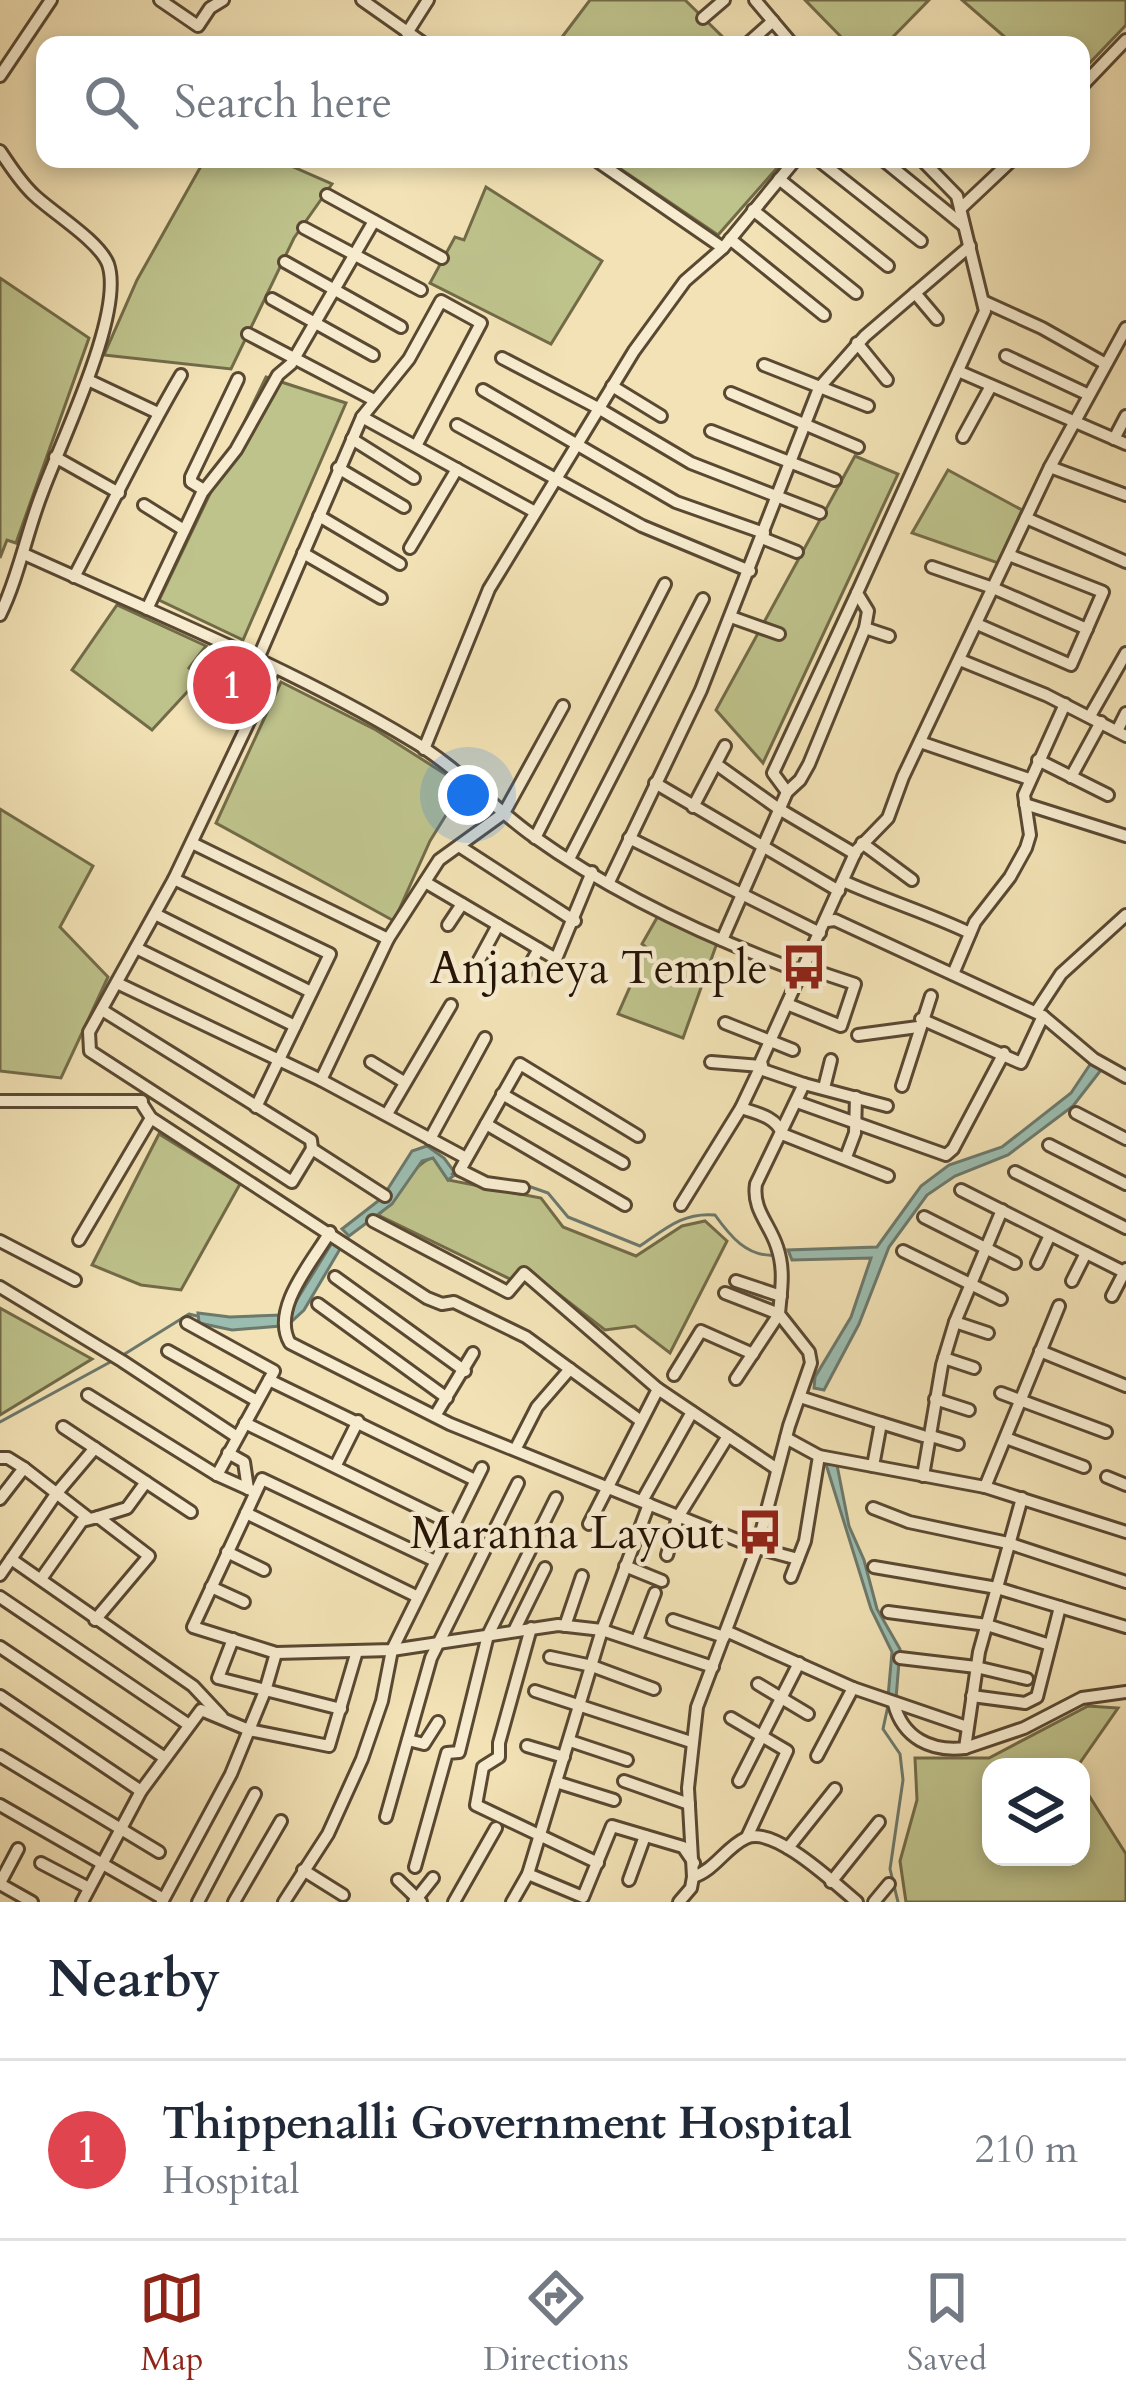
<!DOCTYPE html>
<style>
:root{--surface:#fff;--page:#f6f6f7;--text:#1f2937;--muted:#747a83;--line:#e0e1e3;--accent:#8f2418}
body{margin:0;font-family:Cardo,serif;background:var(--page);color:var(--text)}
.controls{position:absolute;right:36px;bottom:36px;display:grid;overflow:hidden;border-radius:24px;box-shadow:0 6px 18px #0003}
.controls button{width:108px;height:108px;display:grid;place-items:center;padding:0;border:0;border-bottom:3px solid var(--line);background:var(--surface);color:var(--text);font:60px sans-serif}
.you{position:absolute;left:468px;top:795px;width:42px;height:42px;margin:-30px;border:9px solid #fff;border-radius:50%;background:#1a73e8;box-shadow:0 0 0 18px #1a73e833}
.badge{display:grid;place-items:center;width:78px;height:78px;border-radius:50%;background:var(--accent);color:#fff;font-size:39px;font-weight:700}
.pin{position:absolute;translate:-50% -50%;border:6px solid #fff;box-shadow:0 3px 12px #0006}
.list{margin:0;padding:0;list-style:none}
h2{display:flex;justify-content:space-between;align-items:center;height:156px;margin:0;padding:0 48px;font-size:51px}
h2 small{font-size:39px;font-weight:400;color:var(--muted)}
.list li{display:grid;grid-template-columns:78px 1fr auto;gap:36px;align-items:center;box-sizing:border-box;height:180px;padding:0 48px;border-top:3px solid var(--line)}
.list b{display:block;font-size:45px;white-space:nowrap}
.list p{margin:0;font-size:39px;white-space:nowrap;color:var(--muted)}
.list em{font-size:39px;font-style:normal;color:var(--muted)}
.icon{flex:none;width:66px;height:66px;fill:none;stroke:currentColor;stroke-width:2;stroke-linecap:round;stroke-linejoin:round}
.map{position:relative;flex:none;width:1126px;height:1902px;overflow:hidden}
.search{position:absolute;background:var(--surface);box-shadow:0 6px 18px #0003;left:36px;right:36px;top:36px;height:132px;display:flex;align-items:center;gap:30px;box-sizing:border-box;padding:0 42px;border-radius:24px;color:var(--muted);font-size:45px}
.sheet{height:336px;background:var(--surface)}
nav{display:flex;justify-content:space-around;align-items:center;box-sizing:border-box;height:168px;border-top:3px solid var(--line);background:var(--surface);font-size:33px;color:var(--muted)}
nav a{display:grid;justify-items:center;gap:6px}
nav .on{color:var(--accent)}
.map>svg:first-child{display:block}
.green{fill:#bec28b;stroke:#726b48;stroke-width:3}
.water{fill:#9bbdb0;stroke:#6c796c;stroke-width:3}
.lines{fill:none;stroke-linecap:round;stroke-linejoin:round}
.stream{stroke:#6c796c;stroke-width:3}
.minor-casing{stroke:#594832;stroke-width:16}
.minor{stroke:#f7eccf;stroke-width:10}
.labels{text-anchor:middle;stroke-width:9;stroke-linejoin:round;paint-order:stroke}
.poi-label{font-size:45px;fill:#261406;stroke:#f7eccf;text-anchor:end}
</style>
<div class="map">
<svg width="1126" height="1902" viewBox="0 0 1126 1902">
<rect width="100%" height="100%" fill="#f2e2b5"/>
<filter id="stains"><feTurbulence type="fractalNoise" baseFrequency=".00167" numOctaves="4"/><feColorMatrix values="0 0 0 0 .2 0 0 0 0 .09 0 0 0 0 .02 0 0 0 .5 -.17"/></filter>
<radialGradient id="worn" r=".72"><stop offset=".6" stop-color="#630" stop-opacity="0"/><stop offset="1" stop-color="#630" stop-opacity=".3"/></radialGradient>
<g class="green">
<path d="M590,0H685L731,45H556Z"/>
<path d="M805,0H929L885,45H849Z"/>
<path d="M962,0H1126V25L1081,72V45H1014Z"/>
<path d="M205,159H275L332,184L294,238L231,369L104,355L137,280Z"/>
<path d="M606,159H785L718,235Z"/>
<path d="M486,187L602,261L551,344L430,283L455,237L464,240Z"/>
<path d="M0,278L89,338L16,543L7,540L0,558Z"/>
<path d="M266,377L346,403L243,640L159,600Z"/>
<path d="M855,456L898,474L763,763L716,710Z"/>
<path d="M948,470L1022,510L998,563L912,533Z"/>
<path d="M117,605L206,646L189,668L201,677L152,730L72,670Z"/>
<path d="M281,682L376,730L464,786L430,841L394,921L216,823Z"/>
<path d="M0,809L93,866L60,927L108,977L61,1078L0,1071Z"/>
<path d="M658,916L717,943L683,1038L618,1014L647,948L642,944Z"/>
<path d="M159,1134L240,1184L181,1290L141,1285L92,1265Z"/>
<path d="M433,1157L448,1180L541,1198L563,1227L636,1256L682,1226L705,1221L727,1241L670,1353L635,1326L605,1330L525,1268L512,1280L378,1215C398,1199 410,1165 433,1157Z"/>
<path d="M0,1308L92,1359L0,1415Z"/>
<path d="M1088,1706L1118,1708L1077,1767H991V1857H1081V1783L1126,1854V1902H906L900,1861L917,1800L915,1758H989Z"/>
</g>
<g class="water">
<path d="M1091,1063L1101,1070L1073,1106L1008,1155L955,1176L927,1195L889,1247L859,1324L824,1390L814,1388L815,1377L851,1317L871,1258L792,1260L788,1250L877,1247L921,1186L949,1165L1002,1147L1071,1093Z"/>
<path d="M427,1146L444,1158L456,1174L448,1180L433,1158L422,1161L392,1204L349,1236L342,1229L382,1198L412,1151Z"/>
<path d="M335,1238L343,1244L304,1310L291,1322L290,1311Z"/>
<path d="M198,1313L230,1317L281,1315L280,1326L232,1330L199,1323Z"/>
<path d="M836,1460L849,1526L864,1560L877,1609L900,1649L896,1699L888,1697L892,1652L871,1609L825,1461Z"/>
</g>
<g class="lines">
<g class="stream">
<path d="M452,1174L471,1181"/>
<path d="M528,1186L548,1193L568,1217L640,1246C665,1229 683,1212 715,1215C730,1236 747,1257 774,1255"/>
<path d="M123,1355L189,1314L197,1316"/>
<path d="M0,1422L114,1360"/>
<path d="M889,1701L883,1729L900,1754L903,1780L890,1869L898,1902"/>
</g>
<g class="minor-casing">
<g id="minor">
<path d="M160,0L198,26L210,8L223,0"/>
<path d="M362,0L426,45"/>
<path d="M755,0L793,45"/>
<path d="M703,18L724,0"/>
<path d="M407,33L428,0"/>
<path d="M746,45L773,21"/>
<path d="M0,76L51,0"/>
<path d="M1081,87L1126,40"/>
<path d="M0,151C11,167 20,182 34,195C53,213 99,241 108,264C125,313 60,443 42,493C26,534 19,576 0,615"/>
<path d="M594,159L723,248"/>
<path d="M817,159L921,241"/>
<path d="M882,159L963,225"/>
<path d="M779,179L888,266"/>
<path d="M327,195L442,258"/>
<path d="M960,209L1013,159"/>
<path d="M753,210L856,293"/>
<path d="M304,228L421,290"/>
<path d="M730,239L824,315"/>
<path d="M285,262L401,327"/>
<path d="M915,293L937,319"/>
<path d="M272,299L373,355"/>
<path d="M985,302L1042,328L1104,363"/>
<path d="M248,334L374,400"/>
<path d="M857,343L887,380"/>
<path d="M1006,356L1087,394"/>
<path d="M502,358L598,408L691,463L820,513"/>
<path d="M764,365L868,406"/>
<path d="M958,371L1126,444"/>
<path d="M88,380L158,413"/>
<path d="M612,386L661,416"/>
<path d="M483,390L676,502L764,533"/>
<path d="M731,393L858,447"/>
<path d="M362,417L535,512"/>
<path d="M457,425L642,526L750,571"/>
<path d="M711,431L835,480"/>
<path d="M963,437L991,386"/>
<path d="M352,439L414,478"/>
<path d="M1114,439L1126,416"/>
<path d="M55,457L119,493"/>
<path d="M1050,467L1126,495"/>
<path d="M338,468L404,507"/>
<path d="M204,490L191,482V477L238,379"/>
<path d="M144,505L184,530"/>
<path d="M319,516L400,564"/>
<path d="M1026,518L1126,562"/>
<path d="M762,538L797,552"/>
<path d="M410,548L457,469"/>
<path d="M303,553L381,598"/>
<path d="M24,554C154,613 289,667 411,740C456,766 491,806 533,836C614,894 709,938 802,972"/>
<path d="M932,567L993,588L1087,629"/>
<path d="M74,577C110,509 142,441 181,375"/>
<path d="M147,609L202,493L236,450L278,375L291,364L374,221"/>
<path d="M731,617L779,634"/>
<path d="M977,624L1071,665L1103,592L1009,555"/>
<path d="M865,628L889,636"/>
<path d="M960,660L1046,695L1126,736"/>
<path d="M257,661L362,417L409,359L441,301L481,323L416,446"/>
<path d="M1090,716L1126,653"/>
<path d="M1117,731L1126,713"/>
<path d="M920,742L1029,779"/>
<path d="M424,749L489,589L634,351L685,281L723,248L796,159"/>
<path d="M1038,760L1108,795"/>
<path d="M716,764L779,809L855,854"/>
<path d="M1071,777L1101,722"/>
<path d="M655,783L839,891"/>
<path d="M787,792L773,773L857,593"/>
<path d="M1025,804L1126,836"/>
<path d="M693,807L725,746"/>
<path d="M535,838L665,584"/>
<path d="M629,838L820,933"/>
<path d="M192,843L388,939"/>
<path d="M862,843L912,880"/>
<path d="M459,846L575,921"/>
<path d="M569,859L703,599"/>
<path d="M174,879L330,954L256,1107"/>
<path d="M843,881C885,900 928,913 970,933"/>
<path d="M425,882L556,959L592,872"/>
<path d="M609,882L701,690L819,388L865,336L970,246"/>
<path d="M155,914L311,992"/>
<path d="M827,921L835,920L1043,1016L1094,1059L1126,1077"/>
<path d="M448,925L462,904"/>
<path d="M722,940L787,792L800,780L809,764L865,628L868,611L857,593L985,311L957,196L921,159"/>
<path d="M136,948L295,1026"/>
<path d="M478,962L498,925"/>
<path d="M525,973L539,949"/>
<path d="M953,974L975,922L1010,877L1026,848L1030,835L1024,795L1065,704"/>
<path d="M117,983L321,1080L466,1158"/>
<path d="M787,1004L841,1026L855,984L804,967"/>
<path d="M102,1010L311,1140L312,1149L292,1182L90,1051L89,1032L174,879L274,669"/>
<path d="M1036,1012L1061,974L1126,915"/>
<path d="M921,1019L1021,1063L1043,1016"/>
<path d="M725,1023L793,1050"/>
<path d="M858,1035L918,1027"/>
<path d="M371,1062L404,1082"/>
<path d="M321,1080L388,939L439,860L504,813L563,706"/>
<path d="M804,1084L887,1106"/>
<path d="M902,1086L931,996"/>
<path d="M824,1088L831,1060"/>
<path d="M502,1094L623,1163"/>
<path d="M0,1101H142"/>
<path d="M797,1102L946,1155L953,1149L1004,1053"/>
<path d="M142,1104L151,1118L427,1298L442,1304L454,1302L526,1337L641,1421"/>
<path d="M741,1108C756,1113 777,1117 782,1134L888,1176"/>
<path d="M1076,1113L1126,1139"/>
<path d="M387,1114L451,1005"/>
<path d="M486,1124L625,1205"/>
<path d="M430,1139L485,1038"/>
<path d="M1049,1145L1126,1184"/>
<path d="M312,1149L385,1196"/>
<path d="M846,1157L855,1133L856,1097"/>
<path d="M1015,1172L1126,1228"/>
<path d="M523,1188L486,1183L460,1170L520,1064L638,1136"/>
<path d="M961,1190L1126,1273"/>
<path d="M681,1205L741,1108L761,1066L711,1062"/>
<path d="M924,1217L1015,1263"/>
<path d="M373,1221L508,1292L524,1273L658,1389L777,1469"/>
<path d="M330,1232C313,1261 270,1309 290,1343L450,1424L757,1548L798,1559"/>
<path d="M79,1240L151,1118"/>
<path d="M0,1241L75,1280"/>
<path d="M903,1251L1001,1299"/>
<path d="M1037,1263L1050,1235"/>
<path d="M335,1277L465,1371"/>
<path d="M736,1281L781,1296"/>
<path d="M1072,1281L1086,1253"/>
<path d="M0,1287L122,1361L237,1437"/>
<path d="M725,1293L779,1314L736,1379"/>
<path d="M1112,1296L1126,1269"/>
<path d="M318,1304L447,1398"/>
<path d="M955,1322L988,1333"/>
<path d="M187,1323L274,1371L217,1475"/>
<path d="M168,1351L257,1401"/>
<path d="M1040,1351L1126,1386"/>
<path d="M944,1358L974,1368"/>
<path d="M674,1375L701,1331L753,1354"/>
<path d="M269,1380L475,1480"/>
<path d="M1001,1393L1106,1432"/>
<path d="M88,1395L217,1475L255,1492"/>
<path d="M800,1397L881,1423L873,1466"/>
<path d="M935,1399L969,1410"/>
<path d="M435,1416L473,1353"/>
<path d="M245,1423L452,1524"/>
<path d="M881,1423L923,1436"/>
<path d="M63,1427L191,1512"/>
<path d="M931,1436L958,1444"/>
<path d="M786,1438L819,1456L805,1541L791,1577"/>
<path d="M1006,1438L1084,1467"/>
<path d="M516,1448L537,1407L570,1369"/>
<path d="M228,1453L244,1462L248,1489"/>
<path d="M819,1456L985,1487L1126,1532"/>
<path d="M0,1458H8L24,1468"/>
<path d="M336,1465L358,1421"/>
<path d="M923,1476L942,1365L955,1322L1002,1210"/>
<path d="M1107,1477L1126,1485"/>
<path d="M985,1487L1059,1306"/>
<path d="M0,1499L24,1468L87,1517"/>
<path d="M642,1501L692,1412"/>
<path d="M873,1508L909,1522L1008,1543L1126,1582"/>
<path d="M246,1513L416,1596"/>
<path d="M98,1517L127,1508L146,1482"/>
<path d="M589,1524L658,1389"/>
<path d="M227,1552L264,1570"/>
<path d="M667,1555L678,1517L728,1436"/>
<path d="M11,1559L193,1686L222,1717"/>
<path d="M433,1560L262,1479L193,1627L276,1653L392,1650L558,1625L602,1630L713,1667"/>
<path d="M625,1566L662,1581"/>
<path d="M874,1567L997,1588L1126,1627"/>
<path d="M0,1575L56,1494L95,1448"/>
<path d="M41,1579L82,1521L98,1517L149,1556L95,1620"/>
<path d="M211,1587L244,1602"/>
<path d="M0,1597L189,1725"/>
<path d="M888,1612L987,1625L1050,1645"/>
<path d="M673,1620L724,1637"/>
<path d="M565,1626L582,1576"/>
<path d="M531,1628L499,1743V1757L483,1767L476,1805L598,1863"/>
<path d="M514,1631L545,1568"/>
<path d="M726,1631L853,1688L967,1727"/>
<path d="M233,1639L218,1678L341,1709"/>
<path d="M637,1640L655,1593"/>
<path d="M0,1647L165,1758"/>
<path d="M550,1657L592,1666L654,1689"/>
<path d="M900,1658L976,1667L1027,1679"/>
<path d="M758,1684L808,1714"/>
<path d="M535,1691L691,1742"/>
<path d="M0,1696L141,1791"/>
<path d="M972,1696L1025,1703L1037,1697L1060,1607"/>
<path d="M894,1704C903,1738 931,1752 965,1748L979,1652L1022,1498"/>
<path d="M731,1718L787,1751L747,1837"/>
<path d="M408,1740L424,1744L438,1722"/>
<path d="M570,1741L627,1760"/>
<path d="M527,1746L564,1757"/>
<path d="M965,1748L1024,1728L1082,1698L1126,1692"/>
<path d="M0,1756L159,1852"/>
<path d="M817,1756L853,1688"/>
<path d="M624,1781L689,1804"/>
<path d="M739,1781L799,1663"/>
<path d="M556,1782L614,1800"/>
<path d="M0,1805L162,1898"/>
<path d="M386,1817L431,1658L518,1483"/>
<path d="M788,1848L835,1789"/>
<path d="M41,1863L89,1888"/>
<path d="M415,1867L447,1753L459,1752L488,1635L556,1498"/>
<path d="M303,1870L343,1895"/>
<path d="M528,1874L583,1897L612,1826L683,1847L694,1863"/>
<path d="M693,1877C715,1870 726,1847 746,1838C774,1825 835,1884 857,1902"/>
<path d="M398,1880L421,1902"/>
<path d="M629,1880L645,1836"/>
<path d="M831,1882L879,1822"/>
<path d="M0,1883L18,1849"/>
<path d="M0,1884L32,1902"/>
<path d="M82,1902L141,1791L201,1710L249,1730L329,1746L357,1651"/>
<path d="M162,1902L231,1774L265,1691L276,1653"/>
<path d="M198,1902L255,1794"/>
<path d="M234,1902L281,1821"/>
<path d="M284,1902L328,1834L362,1759L382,1701L392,1650L482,1468"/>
<path d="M414,1902L433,1878"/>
<path d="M454,1902L496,1828"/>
<path d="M512,1902L528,1874L602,1630L649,1504"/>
<path d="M679,1902L691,1888L693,1877L688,1788L697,1707L757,1548L789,1426L811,1363L809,1352L779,1314C781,1290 785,1270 777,1247C770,1224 752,1210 756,1184L804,1084L763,1070L761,1061L856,851L888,818L903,777L1050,467L1126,328"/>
<path d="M874,1902L889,1884"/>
</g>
</g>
<use href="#minor" class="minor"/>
</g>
<defs>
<g id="bus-bare" transform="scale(3.6)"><path d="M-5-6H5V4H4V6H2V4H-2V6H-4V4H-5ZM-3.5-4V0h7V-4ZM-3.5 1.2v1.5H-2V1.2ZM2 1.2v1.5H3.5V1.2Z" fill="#8f2418" stroke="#f7eccf" stroke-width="2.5" paint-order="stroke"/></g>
</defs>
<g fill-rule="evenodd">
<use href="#bus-bare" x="804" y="967"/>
<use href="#bus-bare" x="760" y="1532"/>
</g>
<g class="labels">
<g class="poi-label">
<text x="768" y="983">Anjaneya Temple</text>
<text x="724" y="1548">Maranna Layout</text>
</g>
</g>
<rect width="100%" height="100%" filter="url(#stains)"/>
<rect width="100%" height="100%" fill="url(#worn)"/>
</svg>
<div class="controls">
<button><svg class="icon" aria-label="layers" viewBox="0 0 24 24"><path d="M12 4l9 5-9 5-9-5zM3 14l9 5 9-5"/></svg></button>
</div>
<div class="you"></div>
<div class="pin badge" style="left:232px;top:685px;background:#e0444e">1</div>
<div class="search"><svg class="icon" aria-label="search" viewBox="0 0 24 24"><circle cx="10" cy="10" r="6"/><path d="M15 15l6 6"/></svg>Search here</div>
</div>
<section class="sheet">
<h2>Nearby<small></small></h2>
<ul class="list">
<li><span class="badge" style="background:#e0444e">1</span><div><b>Thippenalli Government Hospital</b><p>Hospital</p></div><em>210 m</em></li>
</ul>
</section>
<nav>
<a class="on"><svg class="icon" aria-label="map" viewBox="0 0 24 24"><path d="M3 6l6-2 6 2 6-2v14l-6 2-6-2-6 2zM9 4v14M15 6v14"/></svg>Map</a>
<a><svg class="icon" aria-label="directions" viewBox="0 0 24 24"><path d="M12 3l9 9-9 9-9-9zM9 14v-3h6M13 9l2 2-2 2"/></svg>Directions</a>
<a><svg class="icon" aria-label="saved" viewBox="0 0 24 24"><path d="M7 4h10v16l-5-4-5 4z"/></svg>Saved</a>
</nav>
